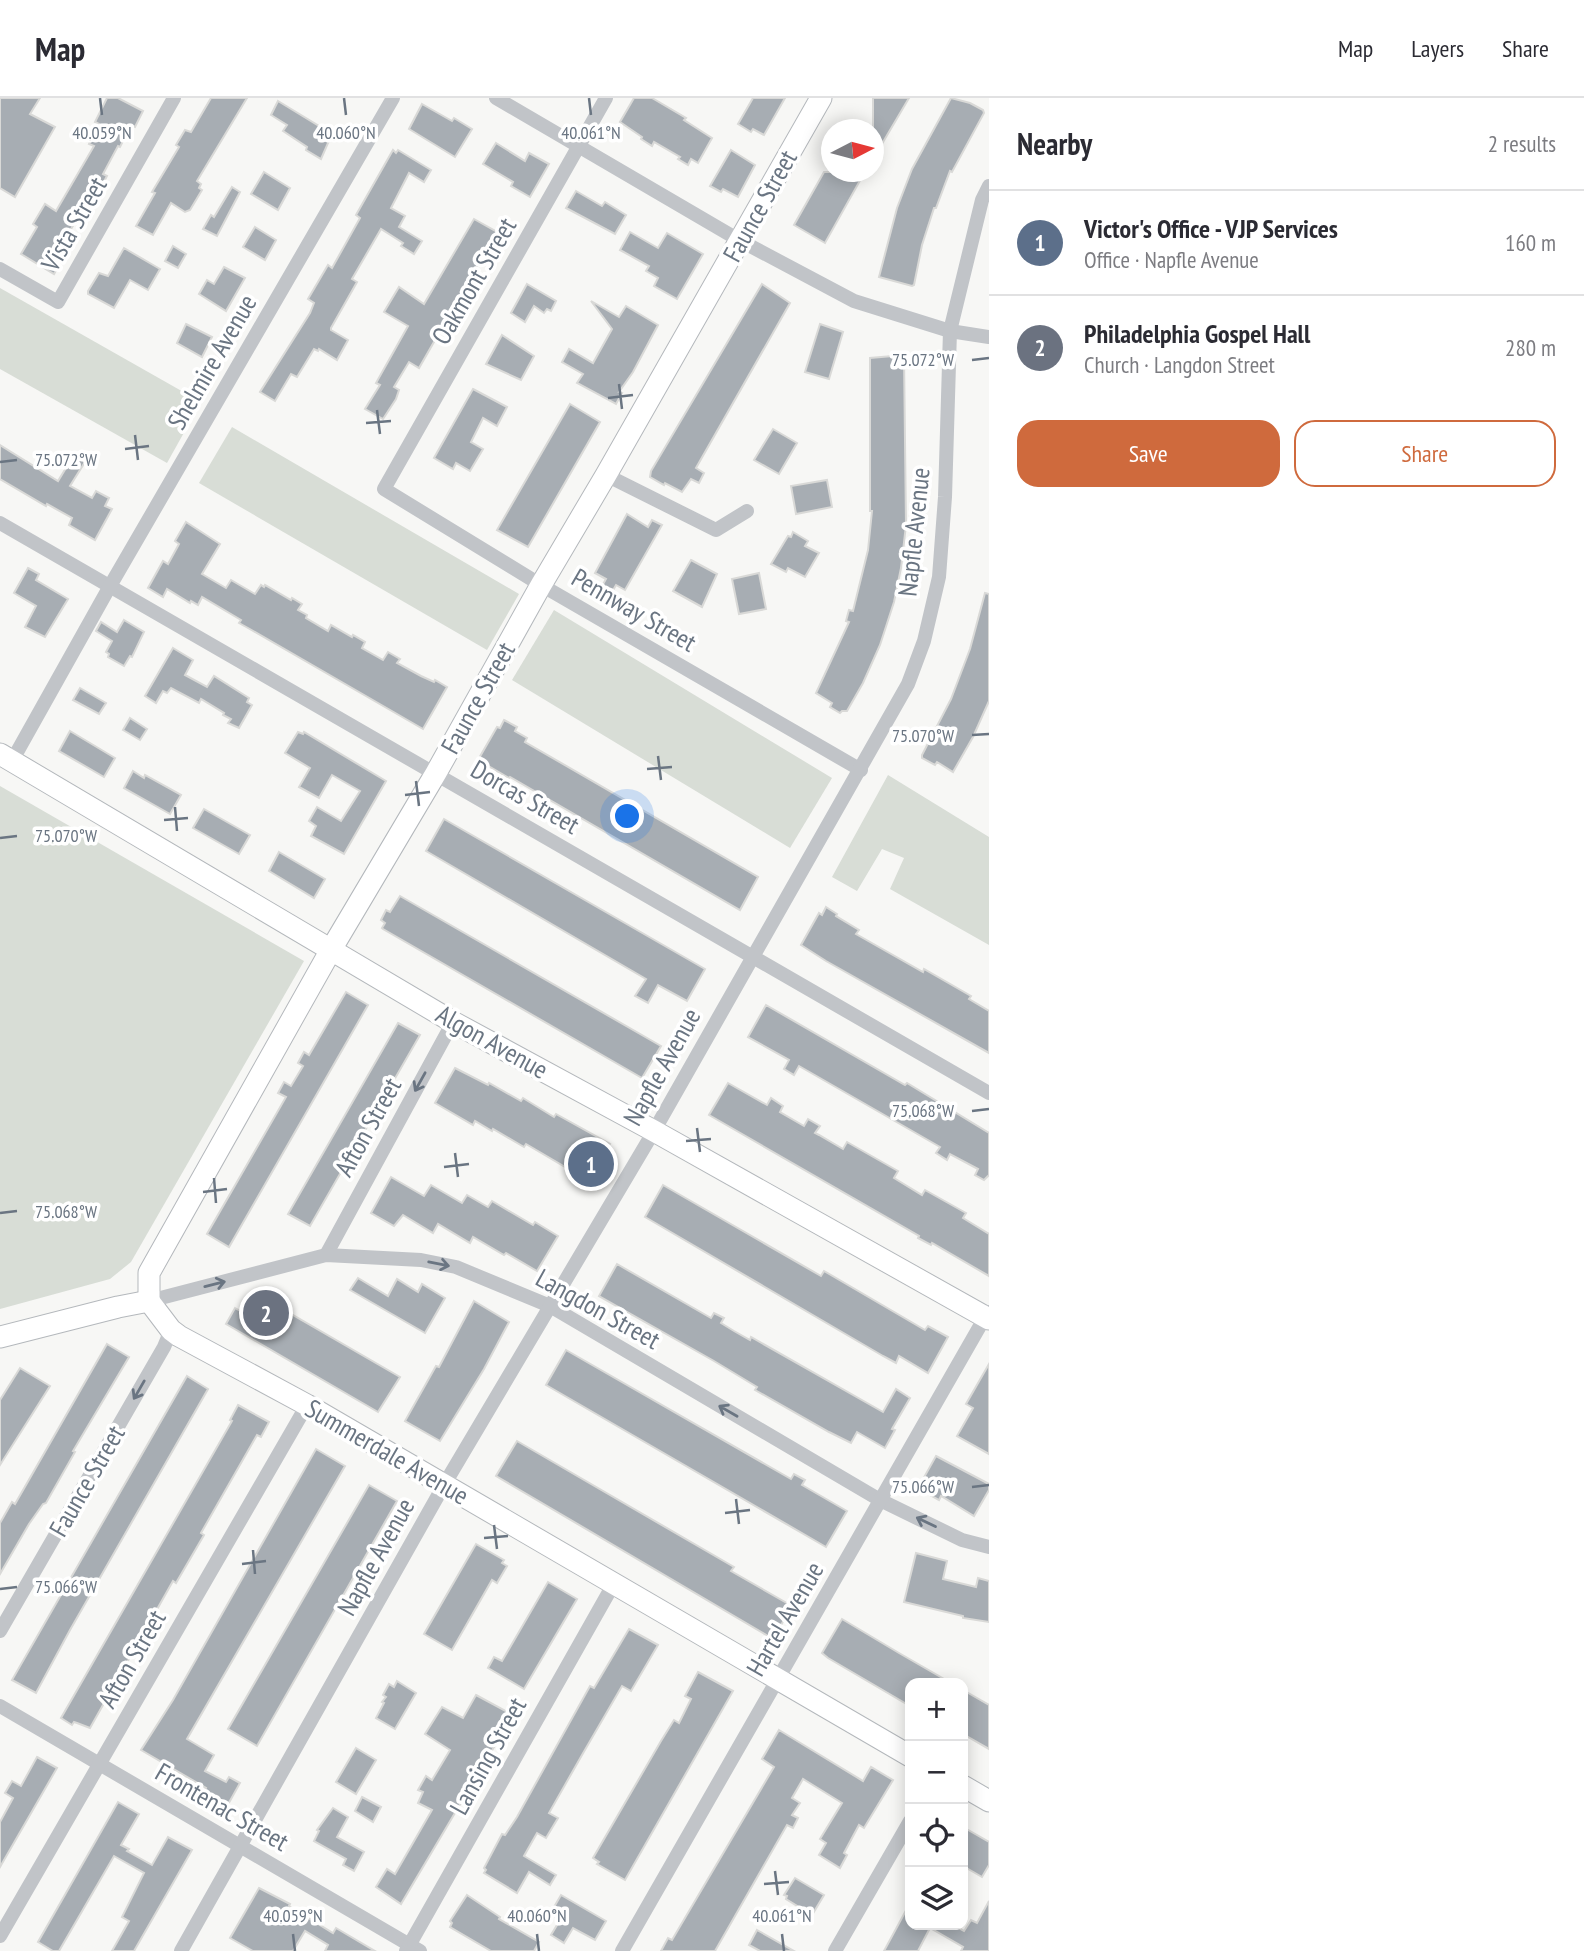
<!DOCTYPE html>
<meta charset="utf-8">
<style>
:root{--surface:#fff;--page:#f2f2f3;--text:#2b2b33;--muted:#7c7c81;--line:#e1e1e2;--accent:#cf6a3d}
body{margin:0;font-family:"PT Sans Narrow",sans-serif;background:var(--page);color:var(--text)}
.controls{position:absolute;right:21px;bottom:21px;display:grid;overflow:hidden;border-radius:14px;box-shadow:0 4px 18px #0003}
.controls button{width:63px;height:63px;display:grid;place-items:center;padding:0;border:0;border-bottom:2px solid var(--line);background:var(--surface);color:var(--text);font:35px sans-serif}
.compass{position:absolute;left:821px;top:21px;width:63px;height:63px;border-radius:50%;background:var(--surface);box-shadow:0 4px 18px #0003;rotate:84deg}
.you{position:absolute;left:628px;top:719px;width:24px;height:24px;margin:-18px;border:5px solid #fff;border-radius:50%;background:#1a73e8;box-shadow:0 0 0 10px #1a73e833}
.badge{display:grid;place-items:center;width:46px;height:46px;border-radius:50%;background:var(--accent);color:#fff;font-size:23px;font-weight:700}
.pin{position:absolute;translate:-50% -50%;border:4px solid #fff;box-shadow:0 2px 7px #0006}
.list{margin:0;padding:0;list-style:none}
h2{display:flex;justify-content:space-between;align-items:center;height:91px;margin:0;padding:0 28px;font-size:30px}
h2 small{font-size:23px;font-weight:400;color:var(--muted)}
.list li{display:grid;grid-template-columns:46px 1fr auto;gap:21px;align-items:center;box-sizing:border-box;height:105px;padding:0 28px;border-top:2px solid var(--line)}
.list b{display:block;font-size:26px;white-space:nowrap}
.list p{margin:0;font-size:23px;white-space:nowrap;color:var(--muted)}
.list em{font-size:23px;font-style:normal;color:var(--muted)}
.actions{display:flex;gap:14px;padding:21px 28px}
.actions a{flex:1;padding:16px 0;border:2px solid var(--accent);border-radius:21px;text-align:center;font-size:24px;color:var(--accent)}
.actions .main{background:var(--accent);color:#fff}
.icon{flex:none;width:38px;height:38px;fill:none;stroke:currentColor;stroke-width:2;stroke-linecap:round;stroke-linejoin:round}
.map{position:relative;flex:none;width:989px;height:1853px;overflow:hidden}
header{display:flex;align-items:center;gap:42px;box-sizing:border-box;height:98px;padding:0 35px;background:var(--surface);border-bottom:2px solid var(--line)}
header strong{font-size:33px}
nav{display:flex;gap:38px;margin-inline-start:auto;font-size:24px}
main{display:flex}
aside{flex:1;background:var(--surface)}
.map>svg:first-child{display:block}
.green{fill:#d8ddd6}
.building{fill:#a7adb3;stroke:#d9d9d7;stroke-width:2}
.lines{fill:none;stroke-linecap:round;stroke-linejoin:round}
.secondary-casing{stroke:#b4b8bc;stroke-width:23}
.street{stroke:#c1c4c8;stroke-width:14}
.secondary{stroke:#fff;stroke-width:21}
.oneway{stroke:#6a7582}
.ticks{fill:none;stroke:#6a7582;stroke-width:2.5}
.labels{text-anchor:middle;stroke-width:7;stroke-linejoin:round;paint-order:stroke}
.street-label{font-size:26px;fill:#6a7582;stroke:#fff}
.ticks-label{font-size:18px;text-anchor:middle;fill:#6a7582;stroke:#fff;stroke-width:7;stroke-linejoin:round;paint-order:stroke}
</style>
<header>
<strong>Map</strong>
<nav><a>Map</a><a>Layers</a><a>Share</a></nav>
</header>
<main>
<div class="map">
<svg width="989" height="1853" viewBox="0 0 989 1853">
<rect width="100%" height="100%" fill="#f7f7f5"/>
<g class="green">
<path d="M0,190L201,304L167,365L0,271Z"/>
<path d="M232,329L519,496L487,552L199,385Z"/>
<path d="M554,512L832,680L790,750L512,582Z"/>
<path d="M888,677L989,739V847L890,791L904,760L882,751L857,793L832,779Z"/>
<path d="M0,688L304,863L131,1164L110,1181L0,1211Z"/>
</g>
<g class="building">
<path d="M0,0H40L30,16L55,29L15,99L0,90Z"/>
<path d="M107,0H118L143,13L135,29L131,27L120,49L118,48L103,76L107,78L100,91L96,89L58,153L65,157L54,176L21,156L37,129L33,126L45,106L56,113L94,48L89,46L99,26L95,24Z"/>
<path d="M211,0H247L197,83L201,86L199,90L202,92L190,112L185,114L171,105L153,137L136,128L155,95L152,94L179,49L176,47L185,32L191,34Z"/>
<path d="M634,0H652L686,20L684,22L712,40L698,65L691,61L688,67L678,61L680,59L654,44L652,48L641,41L642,39L620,24Z"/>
<path d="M753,0H785L764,37L753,31L751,34L738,26Z"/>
<path d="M873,0H909L873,61Z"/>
<path d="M951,0L970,5L983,12L984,15L952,74L950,73L936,110H934L922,147L914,187L912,188L879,179L897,110L912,71Z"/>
<path d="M278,3L332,36L321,61L306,52L307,49L283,33L287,27L271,17Z"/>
<path d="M422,6L452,23L454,20L472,31L455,59L409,31Z"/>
<path d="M496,45L525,63L529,55L549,66L530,99L511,88L513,84L483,66Z"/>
<path d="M393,52L396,55L398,52L431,72L424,84L409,75L391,110L405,118L399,129L422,143L414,156L401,148L403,145L381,131L352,181L357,184L331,230V232L348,242L337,262L319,251L318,253L314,251L297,279L291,276L275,303L260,294L310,215L314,205L308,201L328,167L332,170L360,120L356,117Z"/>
<path d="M731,52L755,67L738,99L723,91L721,94L710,88Z"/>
<path d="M264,74L290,90L278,112L251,96Z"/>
<path d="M824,74H852L862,79L825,145L794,127Z"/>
<path d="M232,89L240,94L217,138L203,131L211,117L214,119Z"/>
<path d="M576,93L602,108L605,104L626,117L615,136L566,110Z"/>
<path d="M474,121L497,134L419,270L409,264L394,289L399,292L396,301L383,321L365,311L380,287L376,285L408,228L384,214L399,189L424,206Z"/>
<path d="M255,129L276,142L265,162L243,149Z"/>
<path d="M630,134L658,150L667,135L703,156L677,201L654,188L658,180L646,173L649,168L620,152Z"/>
<path d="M173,148L186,156L178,170L165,163Z"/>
<path d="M124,150L160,171L148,192L130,182L114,210L88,196V193L99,175L108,178Z"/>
<path d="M224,169L245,180L226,213L199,196L207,182L214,186Z"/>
<path d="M527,186L556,203L551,213L547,211L544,215L534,208L525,224L511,215Z"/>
<path d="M762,186L790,205L696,370L704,375L699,385L691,381L682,394L665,385L664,387L650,379L651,373Z"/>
<path d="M591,203L619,219L626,208L658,227L633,274L619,294L622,295L616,306L577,285L583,276L562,264L569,251L593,265L612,231Z"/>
<path d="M186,226L212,239L202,259L177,245Z"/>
<path d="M820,226L843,234L829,281L805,274Z"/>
<path d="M502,237L534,258L521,282L486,266Z"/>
<path d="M904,257L906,427L901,470L894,504L880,547L863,585L847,613H842L840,615L830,609L832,605L816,595L849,524L846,523L849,512L853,513L868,452L872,413H870V260Z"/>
<path d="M473,291L507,309L497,328L483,320L471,344L483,351L470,373L456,365L453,371L434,360Z"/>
<path d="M570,306L600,324L528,449L497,432Z"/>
<path d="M773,331L797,345L779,376L754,362Z"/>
<path d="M0,347L58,383L74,357L85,364L70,388L92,400L96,393L109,400L105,408L112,411L95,442L69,427L72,420L47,406L46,408L0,381Z"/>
<path d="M827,382L832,409L796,416L791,388Z"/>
<path d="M627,416L648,429L652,422L662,427L625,492L616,487L612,494L602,488L606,481L595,475Z"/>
<path d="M186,424L220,446L202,476L226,490L231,482L255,496L261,487L264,489L265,487L291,502L292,500L302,506L298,512L307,517L306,520L328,533L331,527L352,539L353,537L365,544L362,550L383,562L388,554L400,561L397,565L421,578L434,584L435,582L447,589L423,631L248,530L239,525L241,522L202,499L198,507L191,503L190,505L167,491L163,499L148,490L163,463L168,466L179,446L175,443Z"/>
<path d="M793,434L808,443L805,448L819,455L805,479L788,470L786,474L771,466L788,438L791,439Z"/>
<path d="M691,462L717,476L702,509L673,493Z"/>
<path d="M28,470L39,476L36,482L68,501L45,539L25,529L36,508L14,495Z"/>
<path d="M759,475L766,511L739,516L732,481Z"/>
<path d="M985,495L989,496V603L973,639L953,674L937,664L935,667L922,660V657L951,601L970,551Z"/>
<path d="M124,522L144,534L132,559L130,558L124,568L108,559L109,556L106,554L112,543L96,533L101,524L117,534Z"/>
<path d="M173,550L193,562L185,577L207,589L214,578L249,600L247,604L252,607L239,630L228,625L231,621L223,617L224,615L201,601L199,605L171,590L167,595L163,593L156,605L145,598Z"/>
<path d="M80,590L106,605L99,616L73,602Z"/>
<path d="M130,620L147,631L140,642L123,632Z"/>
<path d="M504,622L517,629L515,633L527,640L525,644L758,779L740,812L510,679L509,680L478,662L497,629L500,630Z"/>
<path d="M70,633L115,660L104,679L59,653Z"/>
<path d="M298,634L303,636L304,634L386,683L344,756L311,738L316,728L309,723L317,709L341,723L360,693L332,677L319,700L299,689L310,670L285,655Z"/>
<path d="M133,673L144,680L145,677L181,697L170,716L124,690Z"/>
<path d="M204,711L250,737L239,756L193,730Z"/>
<path d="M444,721L705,871L687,903L658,887L648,905L635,898L646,881L426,753Z"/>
<path d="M279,754L325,781L314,800L269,773Z"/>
<path d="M400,798L661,948L642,980L383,831L382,830L385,825L381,822L386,812L390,814Z"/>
<path d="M826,809L837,816L836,818L859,832L856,836L923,874L924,871L971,898L969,901L989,913V955L826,863L801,847L819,815L822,817Z"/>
<path d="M346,894L368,907L229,1149L207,1136L286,999L278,995L284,984L291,988L303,968L298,965L304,954L309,957Z"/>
<path d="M766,907L905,987L907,985L989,1035V1077L984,1082L975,1077L978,1071L950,1056L947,1062L936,1055L940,1049L799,968L794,977L784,971L789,962L748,939Z"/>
<path d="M398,925L420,937L310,1128L288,1116Z"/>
<path d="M455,970L488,987L489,985L521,1003L523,1000L554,1019L556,1016L610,1046L589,1083L526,1046L524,1049L493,1031L492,1033L475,1023L473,1027L435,1005Z"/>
<path d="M728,985L767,1007L771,1000L783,1008L780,1014L804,1028L808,1021L820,1028L815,1035L819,1037L843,1051L847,1044L898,1073L894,1080L922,1097L925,1092L966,1115L963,1120L989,1136V1178L932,1145L931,1147L918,1140L919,1138L709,1017Z"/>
<path d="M391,1079L424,1098L431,1087L462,1105L467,1097L488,1109L492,1103L533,1127L535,1124L558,1138L537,1173L506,1155L504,1157L473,1139L470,1145L438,1126L433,1135L403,1117L394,1128L371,1115Z"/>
<path d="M663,1087L821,1178L824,1173L925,1232L928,1228L948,1239L928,1275L899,1258L896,1265L883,1258L645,1119Z"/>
<path d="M617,1166L711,1220L714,1215L724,1220L721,1225L734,1233L750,1242L751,1239L883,1314L896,1291L910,1300L892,1331L895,1332L885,1350L857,1334L851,1345L829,1334L755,1292L757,1289L714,1263L599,1198Z"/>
<path d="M358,1180L388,1198L397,1181L418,1194L422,1186L445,1200L425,1235L350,1192Z"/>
<path d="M269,1193L285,1202L281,1210L400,1279L378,1314L226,1226L235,1210L251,1219Z"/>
<path d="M474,1203L509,1224L484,1271L440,1343L405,1323L436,1268L439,1269Z"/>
<path d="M107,1246L129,1259L73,1353L75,1354L46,1405L43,1406L29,1426L0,1476V1425L12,1404L15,1406Z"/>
<path d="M566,1252L791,1381L794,1376L805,1382L802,1387L847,1413L826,1449L546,1287Z"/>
<path d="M989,1266V1356L957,1338L973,1310L966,1306Z"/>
<path d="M20,1270L50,1288L0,1367V1302Z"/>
<path d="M187,1278L208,1291L70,1532L36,1595L12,1582Z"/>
<path d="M238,1307L269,1324L261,1339L257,1337L201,1435L204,1437L176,1485L173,1483L90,1630L77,1625L74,1624L72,1627L61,1620L232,1323L230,1322Z"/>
<path d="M517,1343L734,1469L731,1473L792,1508L773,1541L496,1378Z"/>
<path d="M316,1351L345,1368L187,1641L214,1657L205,1673L226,1684L229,1679L240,1685L226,1710L203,1696L206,1690L141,1652L173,1602Z"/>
<path d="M936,1358L989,1386V1392L974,1418L941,1398L939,1402L918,1390Z"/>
<path d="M369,1387L397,1403L257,1648L228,1631Z"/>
<path d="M476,1446L504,1462L502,1465L507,1468L497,1485L492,1482L452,1552L424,1536Z"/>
<path d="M916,1455L947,1463L943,1481L976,1489L978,1480L989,1483V1524L963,1520V1518L904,1504Z"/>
<path d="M548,1484L577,1501L524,1591L488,1570L494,1559L502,1563Z"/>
<path d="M842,1521L899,1555L951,1585H910V1608L828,1560L822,1555Z"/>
<path d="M629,1531L658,1547L631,1593L622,1588L582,1657L549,1715L558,1720L546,1740L537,1735L524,1758L556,1777L550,1787L529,1774L517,1795L484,1775L486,1772L484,1770L502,1736L505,1737L517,1719L590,1588L594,1590Z"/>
<path d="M698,1574L733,1593L625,1782L597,1766L599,1764L593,1760L661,1643L674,1622L679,1625L691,1601L685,1598Z"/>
<path d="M397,1583L416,1595L395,1631L376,1620L384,1605L382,1604L386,1599L383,1597L389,1586L394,1589Z"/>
<path d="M963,1592L989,1607V1651L963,1636Z"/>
<path d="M476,1597L513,1617L401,1806L376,1789L387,1771L395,1776L432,1712L418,1705L423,1694L418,1692L426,1678L432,1682L450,1652L425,1636L442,1609L463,1620Z"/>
<path d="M779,1632L863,1683L871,1669L893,1682L864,1730L859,1727L844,1755L847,1757L840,1770L819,1757L826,1745L820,1741L842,1705L803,1681L792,1700L800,1705L792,1717L798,1720L793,1730L787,1727L715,1853H661L668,1840L672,1842L774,1669L762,1661Z"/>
<path d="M356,1650L376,1662L356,1696L336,1684Z"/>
<path d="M37,1659L57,1670L0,1769V1724L13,1700L5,1695L12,1683L21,1688Z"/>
<path d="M362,1699L381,1709L373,1724L355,1713Z"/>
<path d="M118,1704L139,1716L121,1747L129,1751L127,1753L152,1767L168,1739L192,1752L134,1853H112L129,1823L122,1819L144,1775L114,1758L59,1853H53L38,1844Z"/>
<path d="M333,1710L348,1719L337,1739L364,1754L354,1773L343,1767L346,1761L314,1743L319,1733L317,1732Z"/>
<path d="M963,1729L989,1744V1767L982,1779L963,1768Z"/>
<path d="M795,1780L824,1797L812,1817L786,1801L787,1798L784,1797Z"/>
<path d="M259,1790L290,1806L289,1808L333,1835L336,1830L375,1853H325L328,1847L305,1833L293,1853H253L230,1840Z"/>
<path d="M467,1797L500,1819L499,1821L539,1844L534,1853H491L450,1829L452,1825L450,1823Z"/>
<path d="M561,1797L606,1823L595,1842L573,1830L564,1845L551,1837L560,1822L550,1816Z"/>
<path d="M989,1803V1853H961L963,1849L930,1830L918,1853H884L910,1805V1827H953L964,1833L971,1822L977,1825Z"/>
<path d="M757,1832L794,1853H760L749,1847Z"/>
</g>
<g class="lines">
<g class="secondary-casing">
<g id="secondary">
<path d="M0,656L453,924L654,1033L989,1221"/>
<path d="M149,1203V1175L332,850L436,675L541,487L606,377L821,0"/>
<path d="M149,1203L171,1232L179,1238L307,1307L910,1658"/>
<path d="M0,1239L118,1209L149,1203"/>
<path d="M963,1688L989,1703"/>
</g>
</g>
<g class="street">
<path d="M496,0L739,142L854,203L950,233L989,239"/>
<path d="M606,0L384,391L541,487L861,672"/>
<path d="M0,171L58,204L174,0"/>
<path d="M606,377L716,432L747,413"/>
<path d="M0,425L989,995"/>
<path d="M12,663L110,488L393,0"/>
<path d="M326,1157L453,924"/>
<path d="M149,1203L326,1157L421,1162L456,1169L550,1208L880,1402L962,1442L989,1449"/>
<path d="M0,1533L164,1249L171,1232"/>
<path d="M0,1608L420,1853"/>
<path d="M0,1838L307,1307"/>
<path d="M181,1853L444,1387L654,1033L908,586L924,543L939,479L945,399L950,233L982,102L989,88"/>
<path d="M406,1853L613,1487"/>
<path d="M622,1853L988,1214"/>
<path d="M835,1853L910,1723"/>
</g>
<use href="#secondary" class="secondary"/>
</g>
<defs><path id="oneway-shaft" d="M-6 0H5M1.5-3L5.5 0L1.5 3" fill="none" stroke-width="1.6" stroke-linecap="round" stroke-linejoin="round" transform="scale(1.75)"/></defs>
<g class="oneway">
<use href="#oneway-shaft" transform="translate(420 984) rotate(119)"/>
<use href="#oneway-shaft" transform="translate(439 1166) rotate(11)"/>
<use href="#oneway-shaft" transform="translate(215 1186) rotate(-14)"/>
<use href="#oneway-shaft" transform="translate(139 1292) rotate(120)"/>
<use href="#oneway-shaft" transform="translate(728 1313) rotate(-150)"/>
<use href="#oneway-shaft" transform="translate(926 1424) rotate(-154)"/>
</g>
<path class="ticks" d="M100,0L102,17M344,0L346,17M589,0L591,17M972,262L989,260M619,286L622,311M608,300L633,297M377,312L380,336M366,325L391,323M135,337L138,362M125,351L149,348M0,364L17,362M972,637L989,636M658,658L661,682M647,671L672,669M416,683L419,708M405,697L430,694M175,709L177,733M164,722L188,720M0,740L17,738M972,1013L989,1011M697,1030L700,1054M686,1043L711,1041M455,1055L458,1079M444,1069L469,1066M214,1080L216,1105M203,1094L227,1091M0,1115L17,1113M972,1389L989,1387M736,1401L739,1426M725,1415L750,1412M494,1427L497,1451M484,1440L508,1438M253,1452L255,1476M242,1466L266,1463M0,1491L17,1489M775,1773L778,1797M764,1786L789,1784M293,1836L295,1853M537,1836L539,1853M782,1836L784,1853"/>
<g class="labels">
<g class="street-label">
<text transform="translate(760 108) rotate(-61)" y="9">Faunce Street</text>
<text transform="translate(74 126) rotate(-60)" y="9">Vista Street</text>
<text transform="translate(474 183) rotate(-60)" y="9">Oakmont Street</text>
<text transform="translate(212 264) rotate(-60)" y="9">Shelmire Avenue</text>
<text transform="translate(914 434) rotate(-84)" y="9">Napfle Avenue</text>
<text transform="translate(634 512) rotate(30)" y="9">Pennway Street</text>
<text transform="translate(478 600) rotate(-61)" y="9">Faunce Street</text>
<text transform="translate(525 699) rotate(30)" y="9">Dorcas Street</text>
<text transform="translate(492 944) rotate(29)" y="9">Algon Avenue</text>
<text transform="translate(662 969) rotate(-61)" y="9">Napfle Avenue</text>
<text transform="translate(368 1029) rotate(-61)" y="9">Afton Street</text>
<text transform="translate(598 1211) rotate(29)" y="9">Langdon Street</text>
<text transform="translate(387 1354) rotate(30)" y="9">Summerdale Avenue</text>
<text transform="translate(87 1383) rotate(-60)" y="9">Faunce Street</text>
<text transform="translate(376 1459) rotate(-61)" y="9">Napfle Avenue</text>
<text transform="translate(785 1521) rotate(-60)" y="9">Hartel Avenue</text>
<text transform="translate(132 1561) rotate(-60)" y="9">Afton Street</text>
<text transform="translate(488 1658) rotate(-61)" y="9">Lansing Street</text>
<text transform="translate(222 1709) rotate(30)" y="9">Frontenac Street</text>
</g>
</g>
<g class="ticks-label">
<text x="102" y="41">40.059°N</text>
<text x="346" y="41">40.060°N</text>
<text x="591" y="41">40.061°N</text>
<text x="923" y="268">75.072°W</text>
<text x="66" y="368">75.072°W</text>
<text x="923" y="644">75.070°W</text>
<text x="66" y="744">75.070°W</text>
<text x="923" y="1019">75.068°W</text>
<text x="66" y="1120">75.068°W</text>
<text x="923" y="1395">75.066°W</text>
<text x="66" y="1495">75.066°W</text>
<text x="293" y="1824">40.059°N</text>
<text x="537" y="1824">40.060°N</text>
<text x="782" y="1824">40.061°N</text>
</g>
</svg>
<div class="controls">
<button>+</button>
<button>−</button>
<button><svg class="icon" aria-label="locate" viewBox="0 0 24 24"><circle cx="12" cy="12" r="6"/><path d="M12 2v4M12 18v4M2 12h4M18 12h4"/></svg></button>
<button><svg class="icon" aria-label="layers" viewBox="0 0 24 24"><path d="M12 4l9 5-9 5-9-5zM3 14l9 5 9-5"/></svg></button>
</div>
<svg class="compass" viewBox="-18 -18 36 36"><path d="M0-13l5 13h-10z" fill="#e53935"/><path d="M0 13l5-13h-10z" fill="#7c7c81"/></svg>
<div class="you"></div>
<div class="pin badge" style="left:591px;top:1066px;background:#5c6f8a">1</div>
<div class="pin badge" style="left:266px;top:1215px;background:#6b7280">2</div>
</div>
<aside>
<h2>Nearby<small>2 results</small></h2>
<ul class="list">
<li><span class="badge" style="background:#5c6f8a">1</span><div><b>Victor's Office - VJP Services</b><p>Office · Napfle Avenue</p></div><em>160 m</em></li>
<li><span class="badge" style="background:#6b7280">2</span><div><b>Philadelphia Gospel Hall</b><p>Church · Langdon Street</p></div><em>280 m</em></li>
</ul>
<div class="actions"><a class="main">Save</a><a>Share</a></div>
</aside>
</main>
